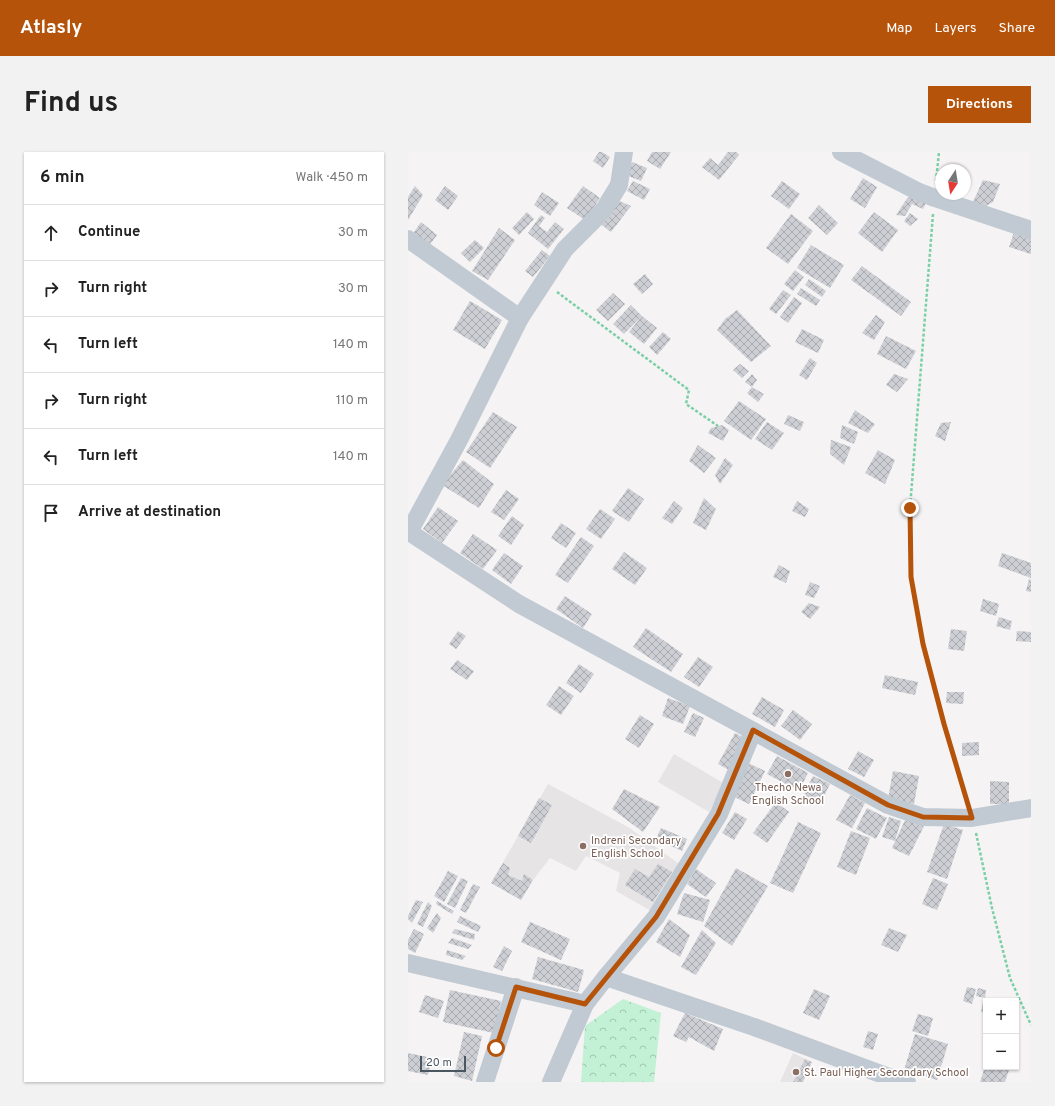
<!DOCTYPE html>
<meta charset="utf-8">
<style>
:root{--surface:#fff;--page:#f2f2f2;--text:#222;--muted:#767676;--line:#e0e0e0;--accent:#b45309}
body{margin:0;font-family:Overpass,sans-serif;background:var(--page);color:var(--text)}
.controls{position:absolute;right:12px;bottom:12px;display:grid;overflow:hidden;border-radius:0px;box-shadow:0 1px 3px #0004}
.controls button{width:36px;height:36px;display:grid;place-items:center;padding:0;border:0;border-bottom:1px solid var(--line);background:var(--surface);color:var(--text);font:20px sans-serif}
.compass{position:absolute;left:527px;top:12px;width:36px;height:36px;border-radius:50%;background:var(--surface);box-shadow:0 1px 3px #0004;rotate:192deg}
.scale{position:absolute;left:12px;bottom:10px;width:46px;box-sizing:border-box;padding-left:4px;border:2px solid #4a5661;border-top:0;font-size:11px;line-height:14px;white-space:nowrap;color:#4a5661;-webkit-text-stroke:3px #fff;paint-order:stroke}
.stop{position:absolute;width:12px;height:12px;margin:-9px;border:3px solid #b45309;border-radius:50%;background:#fff}
.stop.end{background:#b45309;border-color:#fff;box-shadow:0 1px 4px #0008}
.list{margin:0;padding:0;list-style:none}
h2{display:flex;justify-content:space-between;align-items:center;height:52px;margin:0;padding:0 16px;font-size:17px}
h2 small{font-size:13px;font-weight:400;color:var(--muted)}
.list li{display:grid;grid-template-columns:26px 1fr auto;gap:12px;align-items:center;box-sizing:border-box;height:56px;padding:0 16px;border-top:1px solid var(--line)}
.list b{display:block;font-size:15px;white-space:nowrap}
.list em{font-size:13px;font-style:normal;color:var(--muted)}
.icon{flex:none;width:22px;height:22px;fill:none;stroke:currentColor;stroke-width:2;stroke-linecap:round;stroke-linejoin:round}
.map{position:relative;flex:none;width:623px;height:930px;overflow:hidden;border-radius:0px}
header{display:flex;align-items:center;gap:24px;box-sizing:border-box;height:56px;padding:0 20px;background:var(--accent);color:#fff}
header strong{font-size:19px}
nav{display:flex;gap:22px;margin-inline-start:auto;font-size:14px}
.intro{display:flex;align-items:center;justify-content:space-between;box-sizing:border-box;height:96px;padding:0 24px}
h1{margin:0;font-size:28px}
.button{padding:10px 18px;border-radius:0px;background:var(--accent);color:#fff;font-size:14px;font-weight:700}
main{display:flex;gap:24px;padding:0 24px}
aside{flex:1;background:var(--surface);border-radius:0px;box-shadow:0 1px 3px #0004}
.map>svg:first-child{display:block}
.education{fill:#e6e4e5}
.park{fill:url(#park-crowns)}
.building{fill:url(#building-cross-hatch)}
.lines{fill:none;stroke-linecap:round;stroke-linejoin:round}
.path{stroke:#7ad0a6;stroke-width:2.5;stroke-dasharray:3 2;stroke-linecap:butt}
.street{stroke:#c1cad2;stroke-width:18}
.route{stroke:#b45309;stroke-width:5}
.education-dot{fill:#8d6e63;stroke:#fff;stroke-width:1.5}
.labels{text-anchor:middle;stroke-width:3.5;stroke-linejoin:round;paint-order:stroke}
.education-label{font-size:11px;fill:#785e54;stroke:#fff;text-anchor:start}
</style>
<header>
<strong>Atlasly</strong>
<nav><a>Map</a><a>Layers</a><a>Share</a></nav>
</header>
<div class="intro"><h1>Find us</h1><a class="button">Directions</a></div>
<main>
<aside>
<h2>6 min<small>Walk · 450 m</small></h2>
<ul class="list">
<li><svg class="icon" aria-label="ahead" viewBox="0 0 24 24"><path d="M12 20V5M6 11l6-6 6 6"/></svg><div><b>Continue</b></div><em>30 m</em></li>
<li><svg class="icon" aria-label="right" viewBox="0 0 24 24"><path d="M7 20v-9h11M14 6l5 5-5 5"/></svg><div><b>Turn right</b></div><em>30 m</em></li>
<li><svg class="icon" aria-label="left" viewBox="0 0 24 24"><path d="M17 20v-9H6M10 6l-5 5 5 5"/></svg><div><b>Turn left</b></div><em>140 m</em></li>
<li><svg class="icon" aria-label="right" viewBox="0 0 24 24"><path d="M7 20v-9h11M14 6l5 5-5 5"/></svg><div><b>Turn right</b></div><em>110 m</em></li>
<li><svg class="icon" aria-label="left" viewBox="0 0 24 24"><path d="M17 20v-9H6M10 6l-5 5 5 5"/></svg><div><b>Turn left</b></div><em>140 m</em></li>
<li><svg class="icon" aria-label="arrive" viewBox="0 0 24 24"><path d="M6 21V4h12l-3 4 3 4H6"/></svg><div><b>Arrive at destination</b></div></li>
</ul>
</aside>
<div class="map">
<svg width="623" height="930" viewBox="0 0 623 930">
<defs>
<pattern id="park-crowns" width="20" height="18" patternUnits="userSpaceOnUse"><rect width="20" height="18" fill="#c3f1d5"/><path d="M2 6a3 3 0 1 1 6 0M12 15a3 3 0 1 1 6 0" fill="none" stroke="#a0c6b0"/></pattern>
<pattern id="building-cross-hatch" width="8" height="8" patternUnits="userSpaceOnUse"><rect width="8" height="8" fill="#cdcfd5"/><path d="M0 0l8 8M0 8l8-8" fill="none" stroke="#a8abb0"/></pattern>
</defs>
<rect width="100%" height="100%" fill="#f5f3f3"/>
<g class="education">
<path d="M266,602L317,632L301,660L250,630Z"/>
<path d="M140,632L220,675L274,714L245,760L208,739L212,721L178,704L168,719L142,706L125,728L113,748L83,731Z"/>
<path d="M385,901L404,910L395,930H372Z"/>
</g>
<path class="park" d="M215,847L253,861L246,930H173L177,874Z"/>
<g class="building">
<path d="M191,0H194L202,5L195,16L185,9Z"/>
<path d="M244,0H263L252,17L239,9Z"/>
<path d="M320,0H328L331,3L311,28L294,15L302,6L310,13Z"/>
<path d="M224,10L239,16L233,29L218,23Z"/>
<path d="M455,26L469,35L457,56L442,47Z"/>
<path d="M575,28L592,32L585,50L574,56L564,52Z"/>
<path d="M225,29L242,37L236,48L219,39Z"/>
<path d="M374,29L392,42L381,57L363,44Z"/>
<path d="M7,34L15,43L0,68V45Z"/>
<path d="M37,34L50,44L40,58L27,48Z"/>
<path d="M175,34L192,46L177,68L159,56Z"/>
<path d="M134,40L151,51L142,64L126,53Z"/>
<path d="M500,45L519,49L515,57L504,52L497,64L488,63Z"/>
<path d="M209,48L223,54L203,80L191,71Z"/>
<path d="M411,53L430,71L419,83L400,66Z"/>
<path d="M119,60L126,67L111,83L104,76Z"/>
<path d="M466,60L490,78L474,100L450,81Z"/>
<path d="M502,61L510,67L502,74L496,69Z"/>
<path d="M383,62L405,79L380,112L358,96Z"/>
<path d="M133,63L137,66L131,74L139,80L147,70L156,77L140,97L120,81Z"/>
<path d="M13,70L29,83L20,95L4,83Z"/>
<path d="M91,76L107,88L80,128L64,119Z"/>
<path d="M606,80L623,86V102L601,95Z"/>
<path d="M67,88L76,96L62,110L53,101Z"/>
<path d="M403,93L436,113L422,136L389,116Z"/>
<path d="M134,98L142,104L125,125L117,119Z"/>
<path d="M454,114L503,150L493,164L443,128Z"/>
<path d="M387,118L396,125L385,139L376,132Z"/>
<path d="M237,122L245,132L234,142L225,132Z"/>
<path d="M401,127L418,139L414,145L397,133Z"/>
<path d="M393,136L412,148L408,154L389,142Z"/>
<path d="M375,138L383,143L368,162L361,157Z"/>
<path d="M205,141L217,152L200,169L188,158Z"/>
<path d="M386,145L394,151L380,171L372,165Z"/>
<path d="M62,149L94,168L77,197L45,178Z"/>
<path d="M223,153L234,164L249,176L236,192L221,180L233,165L216,182L205,172Z"/>
<path d="M329,158L363,194L343,210L309,178L317,167Z"/>
<path d="M468,163L477,170L466,188L454,181Z"/>
<path d="M394,177L416,188L410,201L387,190Z"/>
<path d="M255,180L263,187L249,203L241,195Z"/>
<path d="M478,184L508,199L498,217L469,202Z"/>
<path d="M402,206L409,211L399,228L391,223Z"/>
<path d="M332,212L341,219L334,226L325,218Z"/>
<path d="M344,222L349,228L344,235L356,242L350,250L339,241L344,235L337,230Z"/>
<path d="M486,222L500,227L489,240L478,233Z"/>
<path d="M331,249L358,267L343,288L316,269Z"/>
<path d="M447,258L467,272L460,281L440,271Z"/>
<path d="M85,260L109,275L82,316L58,300Z"/>
<path d="M380,263L396,270L392,279L376,272Z"/>
<path d="M359,270L376,281L364,298L347,287Z"/>
<path d="M543,270L537,289L527,284L533,271Z"/>
<path d="M314,273L321,278L315,289L300,281L303,276Z"/>
<path d="M434,273L450,280L446,292L432,286Z"/>
<path d="M423,288L443,295L436,313L422,302Z"/>
<path d="M290,293L308,306L296,321L281,309Z"/>
<path d="M470,298L487,308L477,332L457,321Z"/>
<path d="M317,306L325,313L312,332L307,323Z"/>
<path d="M55,308L86,332L71,356L34,333Z"/>
<path d="M220,336L236,347L221,370L204,359Z"/>
<path d="M98,338L111,347L96,368L83,360Z"/>
<path d="M296,346L308,357L298,378L285,371Z"/>
<path d="M266,349L275,356L264,372L254,366Z"/>
<path d="M389,349L401,357L397,365L384,359Z"/>
<path d="M30,355L50,369L34,391L15,377Z"/>
<path d="M192,357L207,367L193,387L178,377Z"/>
<path d="M104,364L116,373L103,393L90,384Z"/>
<path d="M153,371L168,381L158,396L143,386Z"/>
<path d="M65,382L89,398L75,417L52,401Z"/>
<path d="M173,385L186,394L160,431L147,423Z"/>
<path d="M216,400L239,416L227,433L204,417Z"/>
<path d="M96,401L115,414L103,432L84,418Z"/>
<path d="M594,401L623,411V426L590,414Z"/>
<path d="M371,413L382,419L378,431L365,425Z"/>
<path d="M621,427L623,428V440L618,439Z"/>
<path d="M402,430L412,434L406,446L397,443Z"/>
<path d="M157,444L184,462L175,476L148,457Z"/>
<path d="M575,447L591,452L588,464L572,459Z"/>
<path d="M401,451L412,455L402,467L393,460Z"/>
<path d="M591,465L604,469L602,478L588,474Z"/>
<path d="M238,476L275,502L263,520L225,495Z"/>
<path d="M543,477L559,479L556,499L540,497Z"/>
<path d="M50,479L58,484L48,497L41,492Z"/>
<path d="M609,479L623,480V490L608,489Z"/>
<path d="M290,505L305,515L291,535L276,525Z"/>
<path d="M49,508L66,519L59,528L42,517Z"/>
<path d="M171,512L186,522L173,541L158,531Z"/>
<path d="M477,523L510,530L507,543L474,536Z"/>
<path d="M151,534L166,544L153,563L138,553Z"/>
<path d="M539,540H556L555,552L538,551Z"/>
<path d="M354,545L376,558L367,575L344,562Z"/>
<path d="M260,546L282,554L275,572L254,564Z"/>
<path d="M385,558L404,572L392,588L373,574Z"/>
<path d="M285,561L296,566L287,585L276,580Z"/>
<path d="M232,563L246,572L231,596L217,587Z"/>
<path d="M327,581L340,588L323,619L310,612Z"/>
<path d="M571,590V603L554,604V591Z"/>
<path d="M450,599L466,608L456,625L440,617Z"/>
<path d="M369,604L400,621L391,639L359,622Z"/>
<path d="M338,610L357,619L341,652L322,643Z"/>
<path d="M485,619L511,624L506,652L480,647Z"/>
<path d="M405,624L422,632L412,652L395,644Z"/>
<path d="M582,629L601,630V652H582Z"/>
<path d="M216,637L252,655L235,680L204,657Z"/>
<path d="M442,643L457,651L444,676L428,668Z"/>
<path d="M131,646L144,653L123,691L110,684Z"/>
<path d="M368,650L381,660L359,691L345,681Z"/>
<path d="M459,656L479,666L468,687L448,677Z"/>
<path d="M327,660L339,667L326,688L314,681Z"/>
<path d="M499,664L517,672L501,704L484,696Z"/>
<path d="M481,665L493,669L487,689L474,685Z"/>
<path d="M390,670L413,681L385,741L362,731Z"/>
<path d="M536,672L555,678L539,727L519,720Z"/>
<path d="M253,676L279,687L274,699L248,687Z"/>
<path d="M443,679L462,686L448,723L429,715Z"/>
<path d="M95,711L102,716L100,723L114,729L116,722L125,728L113,748L83,731Z"/>
<path d="M250,712L264,720L245,750L217,733L227,717L241,725Z"/>
<path d="M328,716L360,734L324,794L296,774Z"/>
<path d="M288,717L308,731L298,745L279,732Z"/>
<path d="M40,719L50,724L36,750L26,744Z"/>
<path d="M53,726L60,729L47,756L39,752Z"/>
<path d="M525,726L540,732L529,758L514,752Z"/>
<path d="M65,732L72,735L58,761L52,758Z"/>
<path d="M276,741L302,748L295,770L269,762Z"/>
<path d="M8,748L15,750L4,771L0,767V764Z"/>
<path d="M29,749L46,759L44,762L28,752Z"/>
<path d="M20,750L24,754L15,775L9,772Z"/>
<path d="M29,761L33,766L25,781L19,776Z"/>
<path d="M52,764L73,774L70,780L49,770Z"/>
<path d="M261,767L282,783L272,805L248,790Z"/>
<path d="M122,770L162,787L153,808L113,790Z"/>
<path d="M481,776L499,783L490,800L473,793Z"/>
<path d="M6,777L16,782L7,801L0,797V788Z"/>
<path d="M47,777L67,782L66,788L44,781Z"/>
<path d="M294,778L308,791L288,823L273,815Z"/>
<path d="M44,786L64,793L60,797L40,791Z"/>
<path d="M96,794L104,799L94,819L85,815Z"/>
<path d="M39,798L58,804L54,808L38,803Z"/>
<path d="M130,805L176,818L170,840L124,827Z"/>
<path d="M559,835L568,837L564,852L555,849Z"/>
<path d="M570,836L578,838L577,846L568,844Z"/>
<path d="M406,837L422,844L411,868L395,861Z"/>
<path d="M42,838L93,849L86,881L35,870Z"/>
<path d="M17,843L36,849L30,866L11,860Z"/>
<path d="M576,846L588,848L578,849V861L573,860Z"/>
<path d="M277,861L315,877L306,899L281,885L278,890L265,884Z"/>
<path d="M510,862L525,866L520,884L504,879Z"/>
<path d="M460,879L470,882L465,898L455,895Z"/>
<path d="M56,880L74,884L64,929L46,924Z"/>
<path d="M507,882L540,892L529,928L496,918Z"/>
<path d="M0,901L24,906L20,923L0,919Z"/>
<path d="M397,907L404,910L395,930H385Z"/>
<path d="M578,912V915H602L597,930H572Z"/>
</g>
<g class="lines">
<g class="path">
<path d="M528,29L531,0"/>
<path d="M525,62L502,356L503,425L515,492L536,572L560,651"/>
<path d="M149,140L281,238L278,252L310,274"/>
<path d="M568,681L584,756L602,826L623,873"/>
</g>
<g class="street">
<path d="M433,0L511,40L527,46L623,78"/>
<path d="M0,87L112,166L51,288L1,380L111,452L345,579"/>
<path d="M112,166L157,97L184,70L197,56L211,33L216,0"/>
<path d="M0,811L177,852"/>
<path d="M198,825L248,765L311,662L345,579L480,653L515,665L564,666L623,656"/>
<path d="M77,930L108,835"/>
<path d="M143,930L177,852L198,825L346,875L489,928L499,930"/>
</g>
</g>
<g class="lines">
<path class="route" d="M88,896L108,835L177,852L248,765L310,662L345,578L480,653L515,665L564,666L536,572L515,492L503,425L502,356"/>
</g>
<g class="education-dot">
<circle cx="380" cy="622" r="4"/>
<circle cx="175" cy="694" r="4"/>
<circle cx="388" cy="920" r="4"/>
</g>
<g class="labels">
<g class="education-label">
<text x="380" y="639" text-anchor="middle">Thecho Newa<tspan x="380" dy="13">English School</tspan></text>
<text x="183" y="692">Indreni Secondary<tspan x="183" dy="13">English School</tspan></text>
<text x="396" y="924">St. Paul Higher Secondary School</text>
</g>
</g>
</svg>
<div class="controls">
<button>+</button>
<button>−</button>
</div>
<svg class="compass" viewBox="-18 -18 36 36"><path d="M0-13l5 13h-10z" fill="#e53935"/><path d="M0 13l5-13h-10z" fill="#767676"/></svg>
<div class="scale">20 m</div>
<div class="stop" style="left:88px;top:896px"></div>
<div class="stop end" style="left:502px;top:356px"></div>
</div>
</main>
